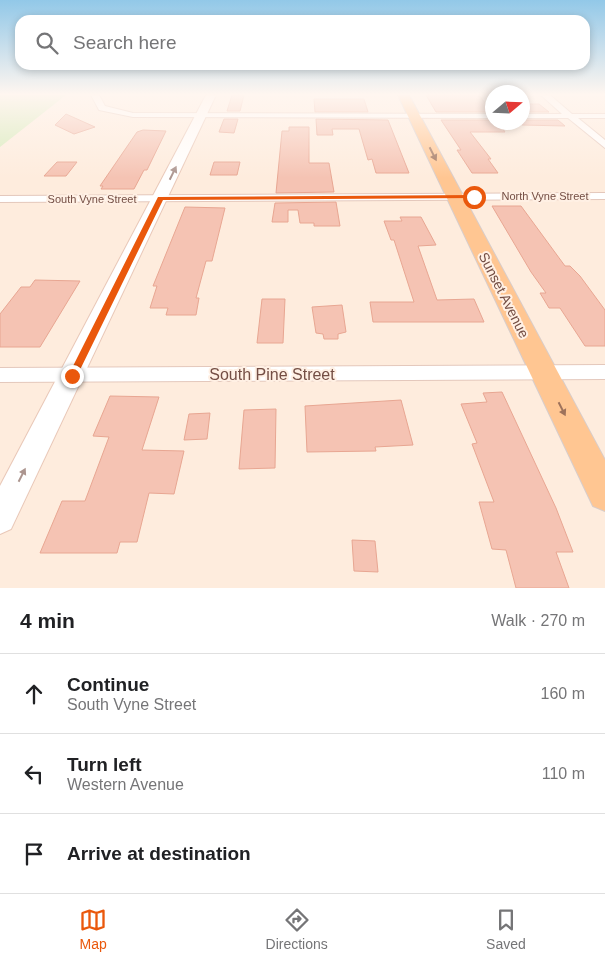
<!DOCTYPE html>
<meta charset="utf-8">
<style>
:root{--surface:#fff;--page:#f6f6f6;--text:#202124;--muted:#757577;--line:#e0e0e0;--accent:#ea580c}
body{margin:0;font-family:Helvetica,sans-serif;background:var(--page);color:var(--text)}
.compass{position:absolute;left:485px;top:85px;width:45px;height:45px;border-radius:50%;background:var(--surface);box-shadow:0 2px 8px #0003;rotate:71deg}
.stop{position:absolute;width:15px;height:15px;margin:-11px;border:4px solid #ea580c;border-radius:50%;background:#fff}
.stop.end{background:#ea580c;border-color:#fff;box-shadow:0 1px 5px #0008}
.list{margin:0;padding:0;list-style:none}
h2{display:flex;justify-content:space-between;align-items:center;height:65px;margin:0;padding:0 20px;font-size:21px}
h2 small{font-size:16px;font-weight:400;color:var(--muted)}
.list li{display:grid;grid-template-columns:32px 1fr auto;gap:15px;align-items:center;box-sizing:border-box;height:80px;padding:0 20px;border-top:1px solid var(--line)}
.list b{display:block;font-size:19px;white-space:nowrap}
.list p{margin:0;font-size:16px;white-space:nowrap;color:var(--muted)}
.list em{font-size:16px;font-style:normal;color:var(--muted)}
.icon{flex:none;width:28px;height:28px;fill:none;stroke:currentColor;stroke-width:2;stroke-linecap:round;stroke-linejoin:round}
.map{position:relative;flex:none;width:605px;height:588px;overflow:hidden}
.search{position:absolute;background:var(--surface);box-shadow:0 2px 8px #0003;left:15px;right:15px;top:15px;height:55px;display:flex;align-items:center;gap:12px;box-sizing:border-box;padding:0 18px;border-radius:15px;color:var(--muted);font-size:19px}
.sheet{height:305px;background:var(--surface)}
nav{display:flex;justify-content:space-around;align-items:center;box-sizing:border-box;height:70px;border-top:1px solid var(--line);background:var(--surface);font-size:14px;color:var(--muted)}
nav a{display:grid;justify-items:center;gap:2px}
nav .on{color:var(--accent)}
.map>svg:first-child{display:block}
.green{fill:#d6ebbb}
.building{fill:#f5c3b3;stroke:#e8a692}
.lines{fill:none;stroke-linecap:round;stroke-linejoin:round}
.street-casing{stroke:#e4c8bc;stroke-width:2}
.secondary-casing{stroke:#e9c8b8;stroke-width:2}
.primary-casing{stroke:#d8cdcb;stroke-width:2}
.street{fill:#fff;fill-rule:evenodd}
.secondary{fill:#fff;fill-rule:evenodd}
.primary{fill:#ffc692;fill-rule:evenodd}
.oneway{fill:#9e725b}
.oneway2{fill:#ac958f}
.route{fill:#ea580c}
.labels{text-anchor:middle;stroke-width:4;stroke-linejoin:round;paint-order:stroke}
.far-street-label{font-size:11px;fill:#744e44;stroke:#fff0e4}
.street-label{font-size:14px;fill:#744e44;stroke:#fff0e4}
.near-street-label{font-size:16px;fill:#744e44;stroke:#fff0e4}
</style>
<div class="map">
<svg width="605" height="588" viewBox="0 0 605 588">
<rect width="100%" height="100%" fill="#feecdd"/>
<path class="green" d="M0,95H66L0,147Z"/>
<g class="building">
<path d="M232,95H244L240,111H227Z"/>
<path d="M426,95H479L492,112H436Z"/>
<path d="M314,99H364L368,112H315Z"/>
<path d="M522,104H539L549,112H522Z"/>
<path d="M66,114L95,127L74,134L55,125Z"/>
<path d="M224,119H238L234,133L219,132Z"/>
<path d="M316,119L388,120L409,173H376L372,159L368,160L359,129H332L333,135H317Z"/>
<path d="M441,120H492V122H502L504,125H500L505,132H470L491,159H488L498,173H472L457,150H461Z"/>
<path d="M522,120H558L565,126L522,125Z"/>
<path d="M289,127H309V163H329L334,192L276,193L282,131H289Z"/>
<path d="M143,130L166,131L147,170H144L134,189H101L103,186H100L137,132Z"/>
<path d="M57,162H77L66,176H44Z"/>
<path d="M214,162H240L237,175H210Z"/>
<path d="M336,202L340,226H314V223H300L298,210H288V222H272L275,203Z"/>
<path d="M492,206H521L565,266H570L580,276L605,310V346H585L560,308H549L540,293H546L531,272Z"/>
<path d="M185,207L225,208L212,261H206L196,298H199L196,315H166L168,308H150L157,286H153Z"/>
<path d="M400,217H421L436,245L418,246L437,300L474,299L484,322H373L370,302H414L394,240H391L384,221H402Z"/>
<path d="M35,280L80,281L40,347H0V314L21,287H30Z"/>
<path d="M262,299H285L283,343H257Z"/>
<path d="M342,305L346,332L338,334V339H324L323,334L316,333L312,307Z"/>
<path d="M502,392L556,508L573,552H556L569,588H516L506,550L492,549L479,502H494L472,444L477,443L461,404L487,402L483,393Z"/>
<path d="M110,396L159,397L142,450L184,451L174,494L149,493L137,542H120L117,553H40L62,501H85L109,437L93,436Z"/>
<path d="M401,400L413,445L375,447L376,451L307,452L305,406Z"/>
<path d="M276,409L275,468L239,469L244,410Z"/>
<path d="M210,413L207,439L184,440L189,414Z"/>
<path d="M352,540L375,541L378,572L354,571Z"/>
</g>
<g class="lines">
<g class="street-casing">
<g id="street">
<path d="M91,95H99L105,106L133,113L492,114V118L133,117L99,110Z"/>
<path d="M541,95H550L572,114H605V118H578L605,140V148L568,118H522V114H562Z"/>
<path d="M605,193V199L0,202V196Z"/>
<path d="M605,365V379L0,382V368Z"/>
</g>
</g>
<g class="secondary-casing">
<path id="secondary" d="M206,95H216L11,529L0,534V486Z"/>
</g>
<g class="primary-casing">
<path id="primary" d="M398,95H409L605,460V511L593,506Z"/>
</g>
<use href="#street" class="street"/>
<use href="#secondary" class="secondary"/>
<use href="#primary" class="primary"/>
</g>
<defs><path id="oneway-solid" d="M-6-.8H1V-3.2L6.5 0L1 3.2V.8H-6Z" transform="scale(1.25)"/></defs>
<g class="oneway">
<use href="#oneway-solid" transform="translate(433 154) rotate(63)"/>
<use href="#oneway-solid" transform="translate(562 409) rotate(63)"/>
</g>
<g class="oneway2">
<use href="#oneway-solid" transform="translate(173 173) rotate(-64)"/>
<use href="#oneway-solid" transform="translate(22 475) rotate(-63)"/>
</g>
<linearGradient id="sky" x2="0" y2="1"><stop stop-color="#92c8e8"/><stop offset="0.53" stop-color="#fff6f0"/><stop offset="1" stop-color="#fff6f0" stop-opacity="0"/></linearGradient>
<rect width="605" height="178" fill="url(#sky)"/>
<path class="route" d="M474,195L476,198L163,200L76,378L72,380L68,376L158,197Z"/>
<g class="labels">
<g class="far-street-label">
<text x="545" y="200">North Vyne Street</text>
<text x="92" y="203">South Vyne Street</text>
</g>
<g class="street-label">
<text transform="translate(504 295) rotate(63)" y="5">Sunset Avenue</text>
</g>
<g class="near-street-label">
<text x="272" y="380">South Pine Street</text>
</g>
</g>
</svg>
<svg class="compass" viewBox="-18 -18 36 36"><path d="M0-13l5 13h-10z" fill="#e53935"/><path d="M0 13l5-13h-10z" fill="#757577"/></svg>
<div class="stop" style="left:474px;top:197px"></div>
<div class="stop end" style="left:72px;top:376px"></div>
<div class="search"><svg class="icon" aria-label="search" viewBox="0 0 24 24"><circle cx="10" cy="10" r="6"/><path d="M15 15l6 6"/></svg>Search here</div>
</div>
<section class="sheet">
<h2>4 min<small>Walk · 270 m</small></h2>
<ul class="list">
<li><svg class="icon" aria-label="ahead" viewBox="0 0 24 24"><path d="M12 20V5M6 11l6-6 6 6"/></svg><div><b>Continue</b><p>South Vyne Street</p></div><em>160 m</em></li>
<li><svg class="icon" aria-label="left" viewBox="0 0 24 24"><path d="M17 20v-9H6M10 6l-5 5 5 5"/></svg><div><b>Turn left</b><p>Western Avenue</p></div><em>110 m</em></li>
<li><svg class="icon" aria-label="arrive" viewBox="0 0 24 24"><path d="M6 21V4h12l-3 4 3 4H6"/></svg><div><b>Arrive at destination</b></div></li>
</ul>
</section>
<nav>
<a class="on"><svg class="icon" aria-label="map" viewBox="0 0 24 24"><path d="M3 6l6-2 6 2 6-2v14l-6 2-6-2-6 2zM9 4v14M15 6v14"/></svg>Map</a>
<a><svg class="icon" aria-label="directions" viewBox="0 0 24 24"><path d="M12 3l9 9-9 9-9-9zM9 14v-3h6M13 9l2 2-2 2"/></svg>Directions</a>
<a><svg class="icon" aria-label="saved" viewBox="0 0 24 24"><path d="M7 4h10v16l-5-4-5 4z"/></svg>Saved</a>
</nav>
